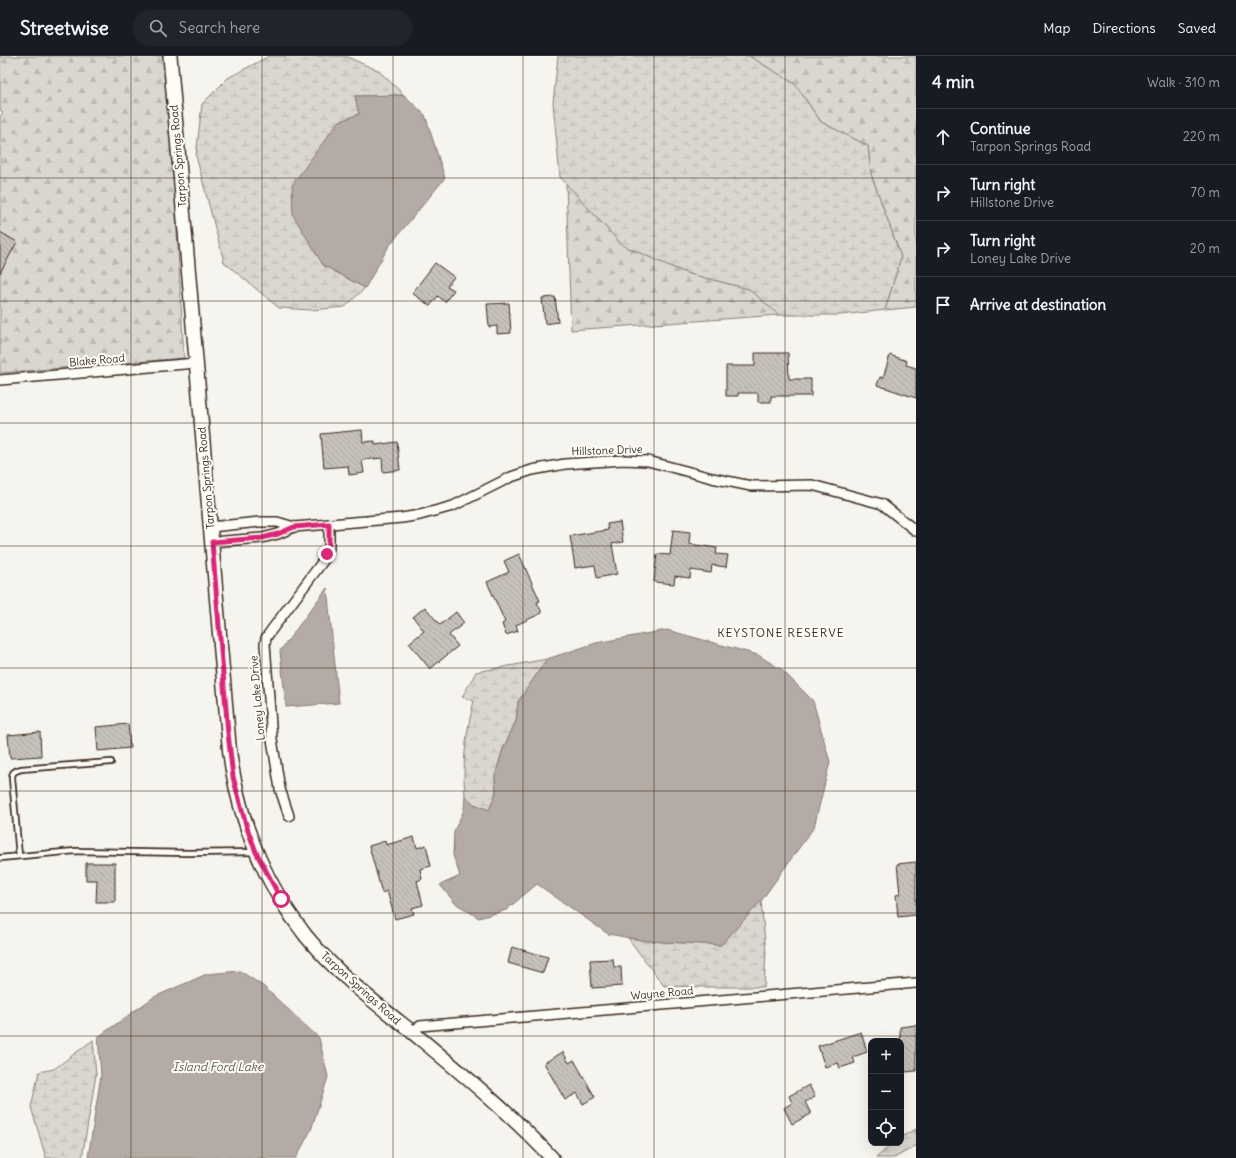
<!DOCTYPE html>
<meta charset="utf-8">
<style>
:root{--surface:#171b24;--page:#20242c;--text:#f1f3f6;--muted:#9ea1a6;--line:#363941}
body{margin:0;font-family:Delius,sans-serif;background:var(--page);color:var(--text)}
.controls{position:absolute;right:12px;bottom:12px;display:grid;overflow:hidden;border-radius:8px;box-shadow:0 4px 16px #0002}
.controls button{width:36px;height:36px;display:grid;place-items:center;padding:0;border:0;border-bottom:1px solid var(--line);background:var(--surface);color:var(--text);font:20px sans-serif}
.stop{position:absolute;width:12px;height:12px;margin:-9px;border:3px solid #db2777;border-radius:50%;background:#fff}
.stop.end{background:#db2777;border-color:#fff;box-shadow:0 1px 4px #0008}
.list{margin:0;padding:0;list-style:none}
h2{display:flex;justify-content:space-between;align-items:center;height:52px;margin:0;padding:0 16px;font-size:17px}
h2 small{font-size:13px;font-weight:400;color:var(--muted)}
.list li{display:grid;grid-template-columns:26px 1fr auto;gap:12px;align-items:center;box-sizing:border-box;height:56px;padding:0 16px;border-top:1px solid var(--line)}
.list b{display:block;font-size:15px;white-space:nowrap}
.list p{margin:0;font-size:13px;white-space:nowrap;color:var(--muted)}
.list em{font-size:13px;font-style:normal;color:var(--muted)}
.icon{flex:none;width:22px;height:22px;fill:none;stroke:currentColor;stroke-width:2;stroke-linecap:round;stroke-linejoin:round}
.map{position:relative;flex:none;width:916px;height:1102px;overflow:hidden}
header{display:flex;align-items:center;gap:24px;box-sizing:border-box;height:56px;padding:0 20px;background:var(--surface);border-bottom:1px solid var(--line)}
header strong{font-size:19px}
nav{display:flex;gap:22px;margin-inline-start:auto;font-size:14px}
.search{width:280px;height:36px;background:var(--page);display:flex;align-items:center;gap:10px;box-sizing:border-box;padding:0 14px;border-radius:22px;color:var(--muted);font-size:15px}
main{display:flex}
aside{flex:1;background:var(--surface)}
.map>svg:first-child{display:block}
.forest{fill:url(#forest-firs);stroke:#8a8077}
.wetland{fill:url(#wetland-marsh);stroke:#8a8077}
.water{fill:#b4aca4;stroke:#84786e}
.building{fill:url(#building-back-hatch);stroke:#3b2a1e}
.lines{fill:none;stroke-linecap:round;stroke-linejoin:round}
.service-casing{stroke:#3b2a1e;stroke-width:8}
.minor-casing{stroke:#3b2a1e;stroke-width:12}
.secondary-casing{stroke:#3b2a1e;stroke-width:16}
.service{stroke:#fdfcf7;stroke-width:4.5}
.minor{stroke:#fdfcf7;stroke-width:9}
.secondary{stroke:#fdfcf7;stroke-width:13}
.route{stroke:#db2777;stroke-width:5}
.grid{fill:none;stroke:#3b2a1e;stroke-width:1;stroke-opacity:0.55}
.labels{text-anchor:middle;stroke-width:4;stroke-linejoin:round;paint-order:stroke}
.street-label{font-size:11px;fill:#3b2a1e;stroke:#fdfcf7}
.neighbourhood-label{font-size:12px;letter-spacing:1px;fill:#3b2a1e;stroke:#fdfcf7}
.water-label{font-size:12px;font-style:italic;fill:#65584d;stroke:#fdfcf7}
</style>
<header>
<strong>Streetwise</strong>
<div class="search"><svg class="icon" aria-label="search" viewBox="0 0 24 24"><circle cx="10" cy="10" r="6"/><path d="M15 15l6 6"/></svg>Search here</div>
<nav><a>Map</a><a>Directions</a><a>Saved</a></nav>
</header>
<main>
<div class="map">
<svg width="916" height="1102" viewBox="0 0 916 1102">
<defs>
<pattern id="forest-firs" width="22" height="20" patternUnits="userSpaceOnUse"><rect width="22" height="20" fill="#dad6d0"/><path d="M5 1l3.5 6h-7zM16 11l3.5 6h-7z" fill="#bcb8b2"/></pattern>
<pattern id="wetland-marsh" width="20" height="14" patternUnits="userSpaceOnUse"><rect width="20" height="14" fill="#dad6d0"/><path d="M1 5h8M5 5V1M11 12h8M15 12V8" fill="none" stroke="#bcb8b2"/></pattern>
<pattern id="building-back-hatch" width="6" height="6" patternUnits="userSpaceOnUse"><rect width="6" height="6" fill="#c7c1bb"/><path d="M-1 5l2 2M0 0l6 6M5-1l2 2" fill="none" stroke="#aca6a0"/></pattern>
</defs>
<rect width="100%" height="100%" fill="#f5f4ee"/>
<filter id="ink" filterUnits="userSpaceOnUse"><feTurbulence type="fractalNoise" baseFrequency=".025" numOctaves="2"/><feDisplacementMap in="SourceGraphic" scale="8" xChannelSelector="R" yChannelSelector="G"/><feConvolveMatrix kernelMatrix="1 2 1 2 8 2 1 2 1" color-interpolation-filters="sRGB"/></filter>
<g filter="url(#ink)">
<g class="forest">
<path d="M0,0H164L174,122L184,302L0,317V61L3,56L0,54Z"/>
<path d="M749,0H916V251L885,254L901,201L871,118L868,90L821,66L795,28Z"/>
<path d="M566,127L622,189L686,217L749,233L779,259L571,274Z"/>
</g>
<g class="wetland">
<path d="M269,0H345L379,15L404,39L355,40L359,58L338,66L326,83L323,209L365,232L345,251L312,254L279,252L224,206L196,100L202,48L228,22Z"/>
<path d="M558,0H749L795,28L821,66L868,90L871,118L901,201L885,254L841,259H779L749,233L686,217L622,189L560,121L553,47Z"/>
<path d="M547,603L518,646L516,665L503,693L495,720L496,737L489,754L474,748L465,740C462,708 466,676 474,645L462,641L476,616Z"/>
<path d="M761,845L766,896L764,931H703L664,930L628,882L648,885L721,889Z"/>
<path d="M93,984L96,1019L82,1102H46L31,1051L39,1016L54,1013Z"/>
<path d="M916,1073V1090L894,1102H876L893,1087H901V1081Z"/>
</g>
<g class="water">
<path d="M404,39L425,59L445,122L389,190L365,232L323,209L293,159L292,129L338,66L359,58L355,40Z"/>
<path d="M327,532L339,647L286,651L280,595Z"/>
<path d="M667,574L758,599L782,614L813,645L830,706L814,771L761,845L721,889L648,885L608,878L537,828L506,854L479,862L455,847L440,829L460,820L453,799L454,775L464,754L465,740L474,748L489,754L496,737L495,720L503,693L516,665L518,646L547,603L596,587Z"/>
<path d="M240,915L263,930L319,982L328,1021L311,1074L296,1102H88L101,1019L98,981L154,941L207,918Z"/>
</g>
<g class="building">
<path d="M0,176L17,186L0,217Z"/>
<path d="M435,207L454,221L447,230L454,234L445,246L438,240L430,250L412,237Z"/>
<path d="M555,241L558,266L545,268L542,242Z"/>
<path d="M509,247L511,277L497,278V270L489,271L487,248Z"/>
<path d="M755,297H788L789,323H811V340H771V346H758V337H738V340H726V310H755Z"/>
<path d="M890,299L907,305L906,309L916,312V342L877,329L880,321L883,322Z"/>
<path d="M362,374L363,386L375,385V389L397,386L400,414L383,416L382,402L362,404L364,417L349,419L348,410L324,412L321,378Z"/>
<path d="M620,466L623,486L612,488L617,518L597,522L595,509L575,512L570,480L608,474L607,468Z"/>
<path d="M673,474L690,476L689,488L717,492L716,498L728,499L726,511L712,509L711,517L691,514L690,522L675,520L674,528L654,526L657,498L670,499Z"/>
<path d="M519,498L540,545L537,546L542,557L516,569L518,575L506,579L502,568L505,566L487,526L509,516L504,505Z"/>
<path d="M425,551L440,569L456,556L464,567L449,579L458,590L430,613L409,587L424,575L413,561Z"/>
<path d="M128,668L130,692L98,695L96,671Z"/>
<path d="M40,676L41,700L10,702L8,679Z"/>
<path d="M414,781L417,792L426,789L431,810L420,813L422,823L417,825L423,849L412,852L414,858L395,863L387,835L382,837L369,790L385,785L386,789Z"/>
<path d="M916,806V859L898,861L896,839L900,838L897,808Z"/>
<path d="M86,807H115V846H96L97,824H86Z"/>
<path d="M512,891L548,901L543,917L508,907Z"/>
<path d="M613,903L614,911H621L622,930L592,932L590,904Z"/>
<path d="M916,969V1015L905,1016L904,1007H901L900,971Z"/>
<path d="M861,976L867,996L853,1001L855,1007L840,1012L838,1007L825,1011L818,990Z"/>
<path d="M563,996L569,1007L574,1004L595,1041L583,1048L577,1037L565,1044L544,1007Z"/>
<path d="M809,1029L815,1041L805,1046L811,1058L792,1068L784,1052L792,1047L789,1040Z"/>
</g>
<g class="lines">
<g class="service-casing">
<g id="service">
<path d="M19,800L12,722C12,715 16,715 21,713L111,706"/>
<path d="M0,802L75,795L189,797L256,796"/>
</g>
</g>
<g class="minor-casing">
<g id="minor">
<path d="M0,324L196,307"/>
<path d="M210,471L260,466H277L294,471L402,462L420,459L453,450L511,421L532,414L565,408L623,404L648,405L712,422L751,430L812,429L882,448L916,475"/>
<path d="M212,486L262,482L278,478L294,471"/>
<path d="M289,760L280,733L272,683L265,588L266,582L270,576L323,505L329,492V468"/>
<path d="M411,976L420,970L916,927"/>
</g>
</g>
<g class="secondary-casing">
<path id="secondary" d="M170,0L228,677C229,692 231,708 234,722C245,779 270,834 306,880C336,917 374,946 411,975C460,1016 509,1056 552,1102"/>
</g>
<use href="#service" class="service"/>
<use href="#minor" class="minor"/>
<use href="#secondary" class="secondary"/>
</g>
</g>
<g class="lines" filter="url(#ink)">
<path class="route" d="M281,843L256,796L247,772L233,721L228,677L212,486L262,482L278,478L294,471L329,468V485L327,498"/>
</g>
<path class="grid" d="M131,0V1102M262,0V1102M393,0V1102M523,0V1102M654,0V1102M785,0V1102M0,122H916M0,245H916M0,367H916M0,490H916M0,612H916M0,735H916M0,857H916M0,980H916"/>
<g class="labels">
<g class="street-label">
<text transform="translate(178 100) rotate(-95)" y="4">Tarpon Springs Road</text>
<text transform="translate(97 304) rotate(-5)" y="4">Blake Road</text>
<text transform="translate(607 394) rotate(-2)" y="4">Hillstone Drive</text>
<text transform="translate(206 422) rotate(-95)" y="4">Tarpon Springs Road</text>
<text transform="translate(257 642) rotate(-95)" y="4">Loney Lake Drive</text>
<text transform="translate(361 932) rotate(42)" y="4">Tarpon Springs Road</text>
<text transform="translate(662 937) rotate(-5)" y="4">Wayne Road</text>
</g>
<g class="neighbourhood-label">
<text x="781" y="581">KEYSTONE RESERVE</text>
</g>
<g class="water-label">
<text x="218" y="1015">Island Ford Lake</text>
</g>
</g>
</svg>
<div class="controls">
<button>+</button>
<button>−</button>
<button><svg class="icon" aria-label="locate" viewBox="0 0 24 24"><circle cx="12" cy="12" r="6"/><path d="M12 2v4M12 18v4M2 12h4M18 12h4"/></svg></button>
</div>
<div class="stop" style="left:281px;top:843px"></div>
<div class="stop end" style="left:327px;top:498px"></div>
</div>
<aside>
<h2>4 min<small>Walk · 310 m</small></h2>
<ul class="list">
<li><svg class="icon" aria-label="ahead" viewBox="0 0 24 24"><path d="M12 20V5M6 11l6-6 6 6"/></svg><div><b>Continue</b><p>Tarpon Springs Road</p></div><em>220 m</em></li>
<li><svg class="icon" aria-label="right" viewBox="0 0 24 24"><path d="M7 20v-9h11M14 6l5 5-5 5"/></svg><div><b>Turn right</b><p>Hillstone Drive</p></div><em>70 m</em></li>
<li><svg class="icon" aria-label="right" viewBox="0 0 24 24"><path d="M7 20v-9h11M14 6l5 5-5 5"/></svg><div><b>Turn right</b><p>Loney Lake Drive</p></div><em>20 m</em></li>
<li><svg class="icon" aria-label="arrive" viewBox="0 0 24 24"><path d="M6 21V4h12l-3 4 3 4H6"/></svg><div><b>Arrive at destination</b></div></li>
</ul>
</aside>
</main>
